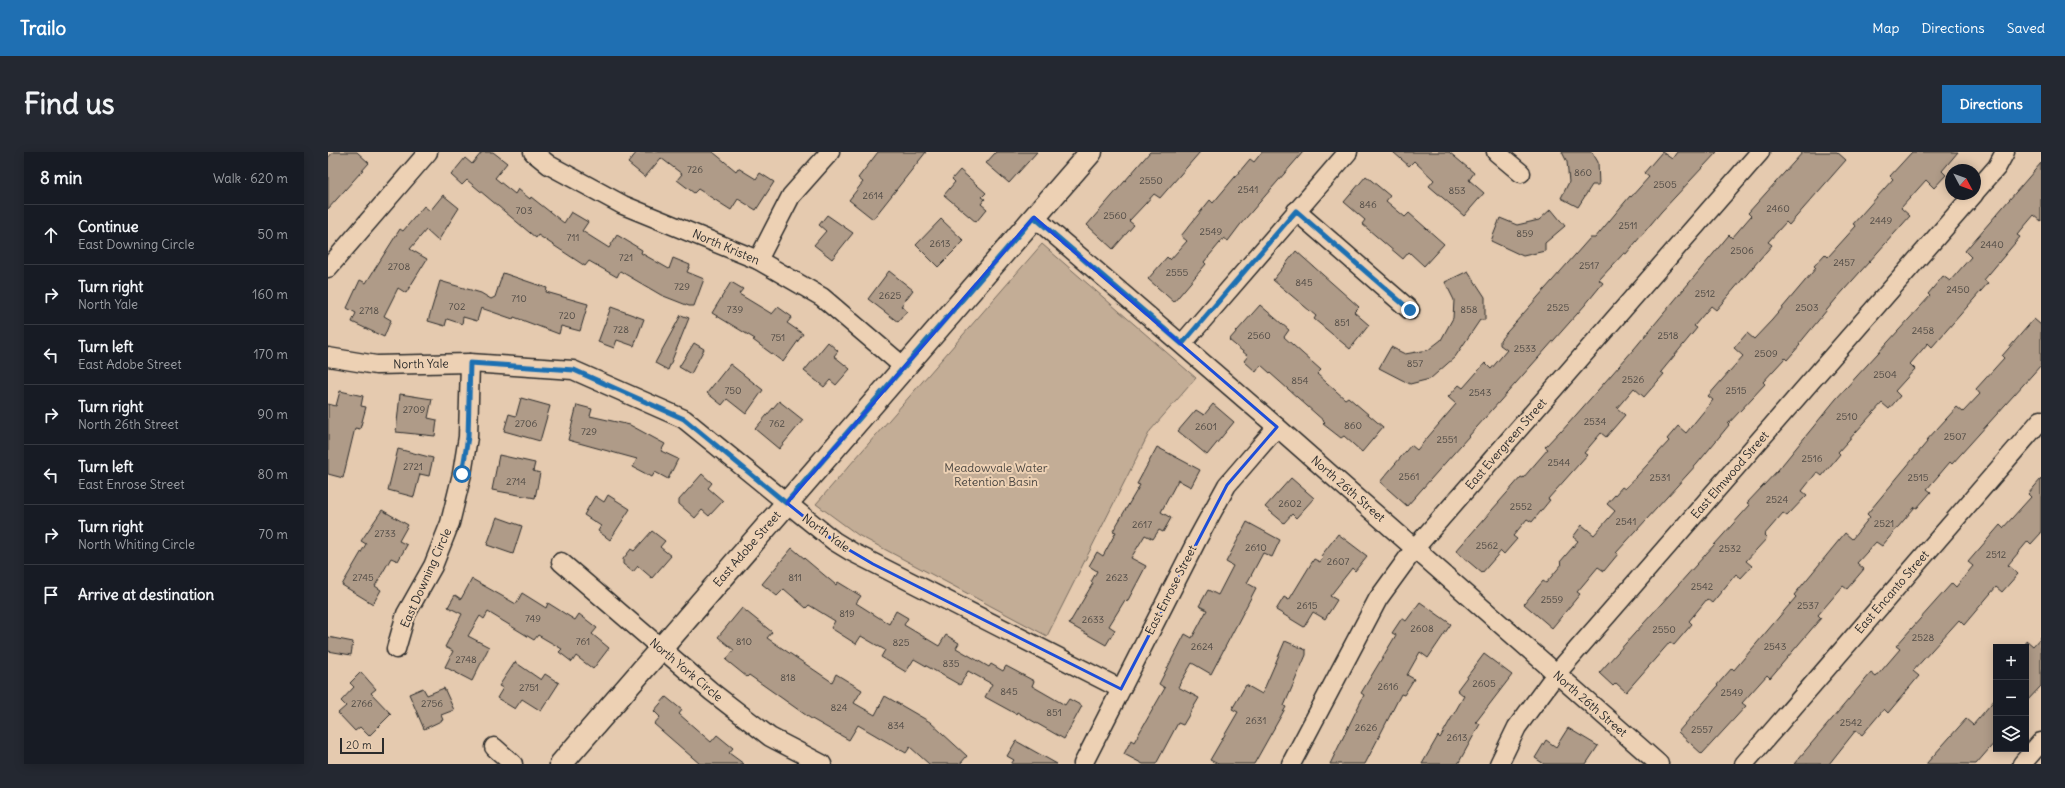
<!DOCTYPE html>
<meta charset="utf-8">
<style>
:root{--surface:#171b24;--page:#242831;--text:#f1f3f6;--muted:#9ea1a6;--line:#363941;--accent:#1f6fb2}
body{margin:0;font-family:Delius,sans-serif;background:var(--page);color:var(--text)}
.controls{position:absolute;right:12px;bottom:12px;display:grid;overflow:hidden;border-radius:0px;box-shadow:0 2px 10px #0003}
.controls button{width:36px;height:36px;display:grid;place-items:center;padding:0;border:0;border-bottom:1px solid var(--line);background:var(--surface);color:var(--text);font:20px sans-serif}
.compass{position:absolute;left:1617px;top:12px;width:36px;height:36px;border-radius:50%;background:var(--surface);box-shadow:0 2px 10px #0003;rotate:131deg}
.scale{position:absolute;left:12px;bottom:10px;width:44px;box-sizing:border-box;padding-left:4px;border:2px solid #2b2b2b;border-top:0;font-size:11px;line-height:14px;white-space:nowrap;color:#2b2b2b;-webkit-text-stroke:3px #edd1b4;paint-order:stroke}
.stop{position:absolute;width:12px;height:12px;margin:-9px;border:3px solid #1f6fb2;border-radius:50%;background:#fff}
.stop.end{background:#1f6fb2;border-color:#fff;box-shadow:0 1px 4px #0008}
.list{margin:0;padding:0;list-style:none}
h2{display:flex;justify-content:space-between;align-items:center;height:52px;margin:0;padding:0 16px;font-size:17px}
h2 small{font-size:13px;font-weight:400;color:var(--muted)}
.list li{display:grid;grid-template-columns:26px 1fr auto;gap:12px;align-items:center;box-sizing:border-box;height:60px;padding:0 16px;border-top:1px solid var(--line)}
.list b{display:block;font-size:15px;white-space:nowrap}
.list p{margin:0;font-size:13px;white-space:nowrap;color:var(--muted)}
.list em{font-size:13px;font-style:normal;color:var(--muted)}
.icon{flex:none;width:22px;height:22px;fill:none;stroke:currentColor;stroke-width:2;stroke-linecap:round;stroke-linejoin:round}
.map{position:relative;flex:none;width:1713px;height:612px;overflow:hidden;border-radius:0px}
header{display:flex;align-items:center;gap:24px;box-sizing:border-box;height:56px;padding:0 20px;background:var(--accent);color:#fff}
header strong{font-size:19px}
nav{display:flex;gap:22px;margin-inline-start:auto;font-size:14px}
.intro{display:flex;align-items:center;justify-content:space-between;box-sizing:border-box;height:96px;padding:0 24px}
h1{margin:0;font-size:28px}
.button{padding:10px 18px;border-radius:0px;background:var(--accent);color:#fff;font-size:14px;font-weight:700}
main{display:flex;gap:24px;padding:0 24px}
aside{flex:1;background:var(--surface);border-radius:0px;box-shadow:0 2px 10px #0003}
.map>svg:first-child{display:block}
.green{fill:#c3ad96;stroke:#776c60}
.building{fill:#af9b88;stroke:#2b2b2b}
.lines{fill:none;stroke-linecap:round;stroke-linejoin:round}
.street-casing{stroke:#2b2b2b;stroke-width:21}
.secondary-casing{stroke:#2b2b2b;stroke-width:25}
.street{stroke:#edd1b4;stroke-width:18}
.secondary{stroke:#edd1b4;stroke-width:22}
.route{stroke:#1f6fb2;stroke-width:5}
.marked{fill:none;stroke:#1d4ed8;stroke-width:3;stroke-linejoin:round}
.labels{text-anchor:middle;stroke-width:4;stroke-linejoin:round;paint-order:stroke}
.number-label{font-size:10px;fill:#4c4742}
.street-label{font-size:12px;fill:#2b2b2b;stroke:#edd1b4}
.park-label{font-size:12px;fill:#494540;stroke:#edd1b4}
</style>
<header>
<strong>Trailo</strong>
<nav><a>Map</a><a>Directions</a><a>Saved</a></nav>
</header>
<div class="intro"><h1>Find us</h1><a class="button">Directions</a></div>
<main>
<aside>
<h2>8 min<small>Walk · 620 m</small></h2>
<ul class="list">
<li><svg class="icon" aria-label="ahead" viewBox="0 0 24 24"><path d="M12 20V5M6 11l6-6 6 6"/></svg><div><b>Continue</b><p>East Downing Circle</p></div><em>50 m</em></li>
<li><svg class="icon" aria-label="right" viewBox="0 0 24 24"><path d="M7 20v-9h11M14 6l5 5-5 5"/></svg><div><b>Turn right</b><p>North Yale</p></div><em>160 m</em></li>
<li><svg class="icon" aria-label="left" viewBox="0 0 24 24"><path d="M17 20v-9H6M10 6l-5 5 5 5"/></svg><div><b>Turn left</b><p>East Adobe Street</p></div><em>170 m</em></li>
<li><svg class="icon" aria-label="right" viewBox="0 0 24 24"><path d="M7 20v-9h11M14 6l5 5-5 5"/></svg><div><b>Turn right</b><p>North 26th Street</p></div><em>90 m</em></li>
<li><svg class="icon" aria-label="left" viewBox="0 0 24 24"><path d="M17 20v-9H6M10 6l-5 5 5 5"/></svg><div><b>Turn left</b><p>East Enrose Street</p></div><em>80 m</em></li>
<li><svg class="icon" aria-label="right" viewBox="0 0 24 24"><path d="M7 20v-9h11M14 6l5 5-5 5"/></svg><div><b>Turn right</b><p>North Whiting Circle</p></div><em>70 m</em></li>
<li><svg class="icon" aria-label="arrive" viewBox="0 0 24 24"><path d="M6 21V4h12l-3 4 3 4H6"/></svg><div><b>Arrive at destination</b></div></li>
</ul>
</aside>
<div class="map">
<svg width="1713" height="612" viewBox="0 0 1713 612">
<rect width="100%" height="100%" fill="#e5caaf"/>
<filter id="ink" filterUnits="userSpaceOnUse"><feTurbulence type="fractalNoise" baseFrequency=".025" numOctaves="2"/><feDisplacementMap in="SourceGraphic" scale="8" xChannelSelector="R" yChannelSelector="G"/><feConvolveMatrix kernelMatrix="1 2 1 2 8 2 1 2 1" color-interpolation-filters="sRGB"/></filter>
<g filter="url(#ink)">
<path class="green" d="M714,92L868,226L822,279L719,484L530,383L488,352Z"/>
<g class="building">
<path d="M5,0H29L41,11L0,57V6Z"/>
<path d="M154,0H165L179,11L167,26L187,42L190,37L202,47L203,45L236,71L243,60L260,70L254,79L281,96L289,83L314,98L313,101L341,117L345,106L362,113L359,120L376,127L366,154H361L333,143L292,119L289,125L261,109L257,114L210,83L208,86L139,28L134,33L123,23L137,6L144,12Z"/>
<path d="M309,0H385L408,19L410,16L428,27L432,21L446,30L428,58L410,47L403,58L370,37L366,41L349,28L354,22L333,6L317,25L300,11Z"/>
<path d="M550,0H598L545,67L521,48L535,30L530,26Z"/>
<path d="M668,0H709L681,31L658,11Z"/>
<path d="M822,0H872L832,46L826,42L817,52L801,69L806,73L785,97L759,73Z"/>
<path d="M934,0H975L912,73L900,89L896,86L876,110L878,112L846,150L820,127L839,105L842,108L859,89L853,84L882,48L885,51L922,7L926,10Z"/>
<path d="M1065,0H1121L1146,21L1141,28L1156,41L1136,64L1101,34L1106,28L1086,9L1081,14Z"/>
<path d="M1234,0H1264L1270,10L1271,33H1264L1250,55L1233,46L1241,30L1239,10Z"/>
<path d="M1334,0L1344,7L1349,0H1389L1333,60L1298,102L1296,101L1271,128L1275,131L1257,153L1079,354L1052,330L1083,293L1089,298L1128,252L1120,245L1131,233L1135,236L1157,211L1163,217L1179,198L1172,193V188L1262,86H1267L1302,44L1303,45L1321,25L1316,21Z"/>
<path d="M1475,0H1509L1518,8L1461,73L1458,70L1440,90L1444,93L1388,158L1383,154L1366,174L1369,176L1333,220L1336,222L1316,245L1306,236L1289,256L1297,263L1278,285L1273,281L1256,301L1259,303L1220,347L1222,348L1204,370L1199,367L1185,384L1189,387L1176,402L1173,399L1154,421L1128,399L1193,325L1195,326L1220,297L1217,295L1232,279L1233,280L1306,197L1401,83L1404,86L1423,64L1420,61Z"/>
<path d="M1584,0H1630L1614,19L1618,23L1606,36L1598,28L1573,56L1582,64L1508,147L1471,192L1472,193L1459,208L1457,206L1435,230L1437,232L1400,272L1401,273L1369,312L1288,401L1290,402L1276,419L1270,415L1249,440L1252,442L1224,476L1196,452L1215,429L1218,431L1234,412L1232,410L1250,389L1245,385L1254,373L1266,383L1287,359L1279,352L1294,335L1297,337L1341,289L1339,287L1350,274L1358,281L1385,248L1380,244L1415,204L1406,196L1419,181L1426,187L1444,168L1488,116L1486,114L1497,102L1500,105L1528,74L1525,72L1565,27L1562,24Z"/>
<path d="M1713,11V69L1706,63L1689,83L1692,85L1656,128L1660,131L1604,195L1600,191L1582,212L1587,217L1567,239L1572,244L1561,257L1554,251L1510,300L1512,302L1494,324L1489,320L1474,339L1479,343L1459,364L1455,361L1436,383L1439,386L1418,409L1424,414L1413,426L1408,422L1384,451L1379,447L1361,469L1364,472L1346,493L1342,490L1298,540L1288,531L1285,534L1271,521L1422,353L1419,351L1450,318L1508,247L1602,144L1600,142L1615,124L1622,129L1643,105L1637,99Z"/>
<path d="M632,18L658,41L654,45L657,47L653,52L659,57L648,70L616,43L627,30L624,27Z"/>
<path d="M1038,24L1062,44L1058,49L1077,65L1081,61L1116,92L1096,114L1081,100L1075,107L1034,72L1037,68L1016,50Z"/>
<path d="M115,43L131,56L110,89L98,78L82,97L99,107L78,141L70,136L56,164L63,168L56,185L24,170L28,161L19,156L32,128L38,131L72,77L75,79L96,54L102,59Z"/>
<path d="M1223,57L1237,74L1217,91V99L1195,104L1163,89L1172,66L1189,73L1211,68Z"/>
<path d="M499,63L525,81L504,107L486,93L498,79L491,73Z"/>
<path d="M613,67L636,89L610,115L588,93Z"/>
<path d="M968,99L1031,155L1026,160L1041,173L1022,197L986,167L988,164L945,128Z"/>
<path d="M561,119L585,138L573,154L579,159L570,170L540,147Z"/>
<path d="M1140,119L1157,145V168H1152L1127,205L1102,227L1082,232L1051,216L1063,195L1077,202L1100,198L1113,188L1125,166L1126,148L1117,130Z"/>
<path d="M175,121L219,136L218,140L260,152L252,179L233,174L231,182L186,165L185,167L153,156L149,169L135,165L134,172L119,167L117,174L100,169L112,129L153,141L163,147L167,145Z"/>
<path d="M403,130L415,137L411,142L444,162L450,155L464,165L459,171L475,182L455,210L425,188L427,187L384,161Z"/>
<path d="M932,153L961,178L956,185L993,218L989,222L1017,247L1020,245L1055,275L1034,300L1016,284L1013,286L995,272L997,270L933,213L928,220L916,209L920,204L901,188Z"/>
<path d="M283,155L316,167L306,194L289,188L286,196L270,190Z"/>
<path d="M353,163L361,166L340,218L327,211Z"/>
<path d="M1706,167L1713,173V213L1624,312L1622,310L1599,337L1603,340L1589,356L1587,355L1554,394L1548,390L1529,411L1536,417L1519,437L1515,434L1490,463L1493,466L1442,526L1439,523L1414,551L1418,554L1374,602L1350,580L1390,534L1389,533L1404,516L1406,518L1468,445L1466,443L1517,381L1524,387L1542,365L1539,362L1599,290L1598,289L1629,255L1635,260L1652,242L1648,237L1676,206L1674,204Z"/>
<path d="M500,190L510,199L506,204L522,217L508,233L502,228L496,235L476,219Z"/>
<path d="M366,191L376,197L363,222L351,215Z"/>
<path d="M402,212L435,238L418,262L399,247L394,253L379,241Z"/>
<path d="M12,239L35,244L33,254L38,255L32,277L27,276L15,326L0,322V252L8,254Z"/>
<path d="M72,242L104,247L100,266L109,268L107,284L68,280Z"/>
<path d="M193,246L222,254L212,289L176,279L181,262L188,264Z"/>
<path d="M451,249L475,268L451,297L427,277Z"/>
<path d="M885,252L906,270L879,303L850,279L868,258L876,263Z"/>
<path d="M249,253L264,257L262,264L302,273L337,292L333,299L350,307L340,327L327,320L324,325L305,315L309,307L240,288Z"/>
<path d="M829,295L872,318L863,335L850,328L833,360L843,366L835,380L831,378L825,387L817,383L803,406L818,414L799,450L797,448L781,474L787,478L778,493L741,472L765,431L763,430L769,419L761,414L769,400L775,404L788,380L785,379L812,333L809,332Z"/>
<path d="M70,297L105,306L101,324L92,322L86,345L60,338Z"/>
<path d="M171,303L207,311L205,319L212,321L207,346L164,338Z"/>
<path d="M374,322L384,331L380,336L395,349L381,364L374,358L367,366L351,352V348Z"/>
<path d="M963,326L986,346L968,366L964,362L956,371L937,355Z"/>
<path d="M1713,327V381L1703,392L1700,389L1680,413L1690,422L1674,440L1668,435L1636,473L1631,468L1585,519L1591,524L1560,561L1556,557L1534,583L1528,578L1501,612H1466L1543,521L1548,525L1572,497L1568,494L1624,431L1628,435L1645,414L1640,410L1672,373L1675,376L1703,345L1700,342Z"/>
<path d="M280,343L302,357L282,388L270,379L273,374L256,363L267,344L276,350Z"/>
<path d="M54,358L80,373L71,389L79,393L70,409L63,406L47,434L53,438L45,452L14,433L38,392L33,389Z"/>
<path d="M169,365L194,374L185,402L159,393Z"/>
<path d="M919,370L952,388L944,405L935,401L919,431L928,436L883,522L864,511L850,535L871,546L855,573L850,571L828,612H815L796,602L803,588L806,590L837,536L831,532L857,482L864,486L879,458L871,454L880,438L890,443L905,414L898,410Z"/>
<path d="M324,379L337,389L332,395L343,404L324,426L310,414L305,420L295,412V407L303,397L306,399Z"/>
<path d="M1010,382L1039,404L1027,419L1024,416L1002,444L1009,448L997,467L985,460L976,475L948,458L956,445L961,448L986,407L992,410L995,406L993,404Z"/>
<path d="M464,396L508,433L510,430L533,444L528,451L561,472L568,459L580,466L576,473L611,494L618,483L631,491L628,496L661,515L663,512L675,519L678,514L706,529L704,534L737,553L741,547L754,554L736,587L689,560L688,562L657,545L664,532L640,519L632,533L586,507L578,520L553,505L557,498L533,484L528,492L503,476L507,469L481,453L478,456L456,437L449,444L434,432Z"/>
<path d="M144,427L188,452L194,441L218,456L220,451L247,468L251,462L269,476L264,482L281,496L265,517L248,504L244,510L231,500L234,497L210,483L206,488L160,460L156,467L152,464L140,484L161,495L144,529L117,515L125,499L117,495L134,462L120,455L127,443L133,447Z"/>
<path d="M1092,450L1123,472L1100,506L1092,500L1079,523L1086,527L1076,543L1073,542L1037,612H1002L1036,543L1033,541L1068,483L1064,481L1074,466L1078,469Z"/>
<path d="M414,456L444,480L439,486L504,530L508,522L534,538L526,551L547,563L557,544L602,570L639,604L632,612H601L582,595L578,601L530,573L521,588L482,566L421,523L419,525L398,508L406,498L390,485Z"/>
<path d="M0,485L25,490L23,503L0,499Z"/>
<path d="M1713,485V534L1698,550V488L1705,494Z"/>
<path d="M957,489L978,498V503L956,554L958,555L926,612H890L882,608L910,560L904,557L918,533L934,542Z"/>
<path d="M1156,502L1184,523L1148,570L1152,572L1130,612H1094L1110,584L1112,586L1136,544L1129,538Z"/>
<path d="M187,510L213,528L217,522L231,531L213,559L194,547L187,557L169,546L175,536L171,534Z"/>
<path d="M33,520L48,537L43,541L63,562L41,584L32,575L27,579L10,561L18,554L13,549L26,535L22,531Z"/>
<path d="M95,536L99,543L116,536L126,558L113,563L115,568L96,577L81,542Z"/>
<path d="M338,545L354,558L351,562L383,590L389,583L405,596L401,601L416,612H372L326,572L332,565L326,559Z"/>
<path d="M1668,546V589L1648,612H1598L1638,567L1645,573Z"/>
<path d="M1240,576L1270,594L1258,612H1216L1207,606L1218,588L1228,595Z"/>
<path d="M688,589L729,612H683L686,608L679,604Z"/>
</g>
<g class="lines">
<g class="street-casing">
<g id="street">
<path d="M205,0L221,13L295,53L430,108L494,145L576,215"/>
<path d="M1168,0L1193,21"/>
<path d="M1647,40L1669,15L1677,0"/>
<path d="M968,59L1082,158"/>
<path d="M706,65L949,275L1331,612"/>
<path d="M430,108L463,44L502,0"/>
<path d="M0,116L100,0"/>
<path d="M854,192L1020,0"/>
<path d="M0,205L48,213L142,211L245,218L356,267L459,351L506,389L524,400L793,537"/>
<path d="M233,410L384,540L442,585L494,612"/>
<path d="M68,497L78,462L105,414L122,371L134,322L140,285L142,211"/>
<path d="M166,595L185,612"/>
<path d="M755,612L870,386L899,333L949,275"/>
<path d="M963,612L1050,447L1087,396L1432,0"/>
<path d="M1171,612L1189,575L1228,522L1646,42"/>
<path d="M1416,612L1713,268"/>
<path d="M1694,612L1713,590"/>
</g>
</g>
<g class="secondary-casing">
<path id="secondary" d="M233,612L763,0"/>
</g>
<use href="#street" class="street"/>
<use href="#secondary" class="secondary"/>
</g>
</g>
<g class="lines" filter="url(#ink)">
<path class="route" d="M134,322L140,285L142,211L246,218L356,267L458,351L706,65L854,192L968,59L1082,158"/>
</g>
<path class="marked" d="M706,65L949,275L899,333L793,537L545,412L506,389L459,351Z"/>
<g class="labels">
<g class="number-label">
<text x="367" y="21">726</text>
<text x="1255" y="24">860</text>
<text x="823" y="32">2550</text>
<text x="1337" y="36">2505</text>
<text x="920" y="41">2541</text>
<text x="1129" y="42">853</text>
<text x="545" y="47">2614</text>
<text x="1040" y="56">846</text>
<text x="1450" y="60">2460</text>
<text x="196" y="62">703</text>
<text x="787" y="67">2560</text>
<text x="1553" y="72">2449</text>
<text x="1300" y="77">2511</text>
<text x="883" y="83">2549</text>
<text x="1197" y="85">859</text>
<text x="245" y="89">711</text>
<text x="612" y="95">2613</text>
<text x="1664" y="96">2440</text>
<text x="1414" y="102">2506</text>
<text x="298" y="109">721</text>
<text x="1516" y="114">2457</text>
<text x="1261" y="117">2517</text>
<text x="71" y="118">2708</text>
<text x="849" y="124">2555</text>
<text x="976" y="134">845</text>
<text x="354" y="138">729</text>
<text x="1630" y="141">2450</text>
<text x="1377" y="145">2512</text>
<text x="562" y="147">2625</text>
<text x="191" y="150">710</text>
<text x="129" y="158">702</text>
<text x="1230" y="159">2525</text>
<text x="1479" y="159">2503</text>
<text x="407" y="161">739</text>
<text x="1141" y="161">858</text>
<text x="41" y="162">2718</text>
<text x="239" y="167">720</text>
<text x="1014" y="174">851</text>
<text x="293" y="181">728</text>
<text x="1595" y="182">2458</text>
<text x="931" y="187">2560</text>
<text x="1340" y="187">2518</text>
<text x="450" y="189">751</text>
<text x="1197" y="200">2533</text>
<text x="1438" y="205">2509</text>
<text x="1087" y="215">857</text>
<text x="1557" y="226">2504</text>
<text x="1305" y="231">2526</text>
<text x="972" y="232">854</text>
<text x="405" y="242">750</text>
<text x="1408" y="242">2515</text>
<text x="1152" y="244">2543</text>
<text x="86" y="261">2709</text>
<text x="1519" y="268">2510</text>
<text x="1267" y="273">2534</text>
<text x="198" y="275">2706</text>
<text x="449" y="275">762</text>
<text x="1025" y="277">860</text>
<text x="878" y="278">2601</text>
<text x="261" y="283">729</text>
<text x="1627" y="288">2507</text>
<text x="1119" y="291">2551</text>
<text x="1484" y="310">2516</text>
<text x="1231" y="314">2544</text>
<text x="85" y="318">2721</text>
<text x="1081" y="328">2561</text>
<text x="1332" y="329">2531</text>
<text x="1590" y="329">2515</text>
<text x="188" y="333">2714</text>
<text x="1449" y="351">2524</text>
<text x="962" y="355">2602</text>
<text x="1193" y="358">2552</text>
<text x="1298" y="373">2541</text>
<text x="1556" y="375">2521</text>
<text x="814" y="376">2617</text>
<text x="57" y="385">2733</text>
<text x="1159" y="397">2562</text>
<text x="928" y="399">2610</text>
<text x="1402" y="400">2532</text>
<text x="1668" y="406">2512</text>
<text x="1010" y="413">2607</text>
<text x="35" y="429">2745</text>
<text x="467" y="429">811</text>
<text x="789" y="429">2623</text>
<text x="1374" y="438">2542</text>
<text x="1224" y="451">2559</text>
<text x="979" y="457">2615</text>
<text x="1480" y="457">2537</text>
<text x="519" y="465">819</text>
<text x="205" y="470">749</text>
<text x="765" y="471">2633</text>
<text x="1094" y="480">2608</text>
<text x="1336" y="481">2550</text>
<text x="1595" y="489">2528</text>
<text x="255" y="493">761</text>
<text x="416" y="493">810</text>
<text x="573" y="494">825</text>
<text x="874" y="498">2624</text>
<text x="1447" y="498">2543</text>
<text x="138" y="511">2748</text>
<text x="623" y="515">835</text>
<text x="460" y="529">818</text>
<text x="1156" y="535">2605</text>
<text x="1060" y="538">2616</text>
<text x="201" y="539">2751</text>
<text x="681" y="543">845</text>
<text x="1404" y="544">2549</text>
<text x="34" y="555">2766</text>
<text x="104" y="555">2756</text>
<text x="511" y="559">824</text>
<text x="726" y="564">851</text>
<text x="928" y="572">2631</text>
<text x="1523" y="574">2542</text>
<text x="568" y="577">834</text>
<text x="1038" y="579">2626</text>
<text x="1374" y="581">2557</text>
<text x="1129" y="589">2613</text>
</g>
<g class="street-label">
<text transform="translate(398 95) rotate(23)" y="4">North Kristen</text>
<text transform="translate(93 212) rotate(-1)" y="4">North Yale</text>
<text transform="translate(1178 292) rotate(-49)" y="4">East Evergreen Street</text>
<text transform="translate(1402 323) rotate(-49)" y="4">East Elmwood Street</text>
<text transform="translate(1020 337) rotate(41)" y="4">North 26th Street</text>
<text transform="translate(498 381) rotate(36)" y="4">North Yale</text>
<text transform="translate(419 397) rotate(-49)" y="4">East Adobe Street</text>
<text transform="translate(98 426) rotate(-66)" y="4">East Downing Circle</text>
<text transform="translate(843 438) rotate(-63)" y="4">East Enrose Street</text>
<text transform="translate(1564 440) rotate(-49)" y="4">East Encanto Street</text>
<text transform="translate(358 518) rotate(40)" y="4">North York Circle</text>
<text transform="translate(1262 552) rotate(41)" y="4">North 26th Street</text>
</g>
<g class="park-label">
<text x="668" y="320">Meadowvale Water<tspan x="668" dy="14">Retention Basin</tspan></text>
</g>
</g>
</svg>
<div class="controls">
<button>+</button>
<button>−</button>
<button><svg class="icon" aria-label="layers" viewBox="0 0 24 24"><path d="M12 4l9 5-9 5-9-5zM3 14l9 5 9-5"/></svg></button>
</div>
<svg class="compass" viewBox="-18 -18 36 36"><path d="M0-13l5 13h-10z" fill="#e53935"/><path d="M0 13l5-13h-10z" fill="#9ea1a6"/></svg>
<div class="scale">20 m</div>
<div class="stop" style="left:134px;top:322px"></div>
<div class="stop end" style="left:1082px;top:158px"></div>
</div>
</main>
